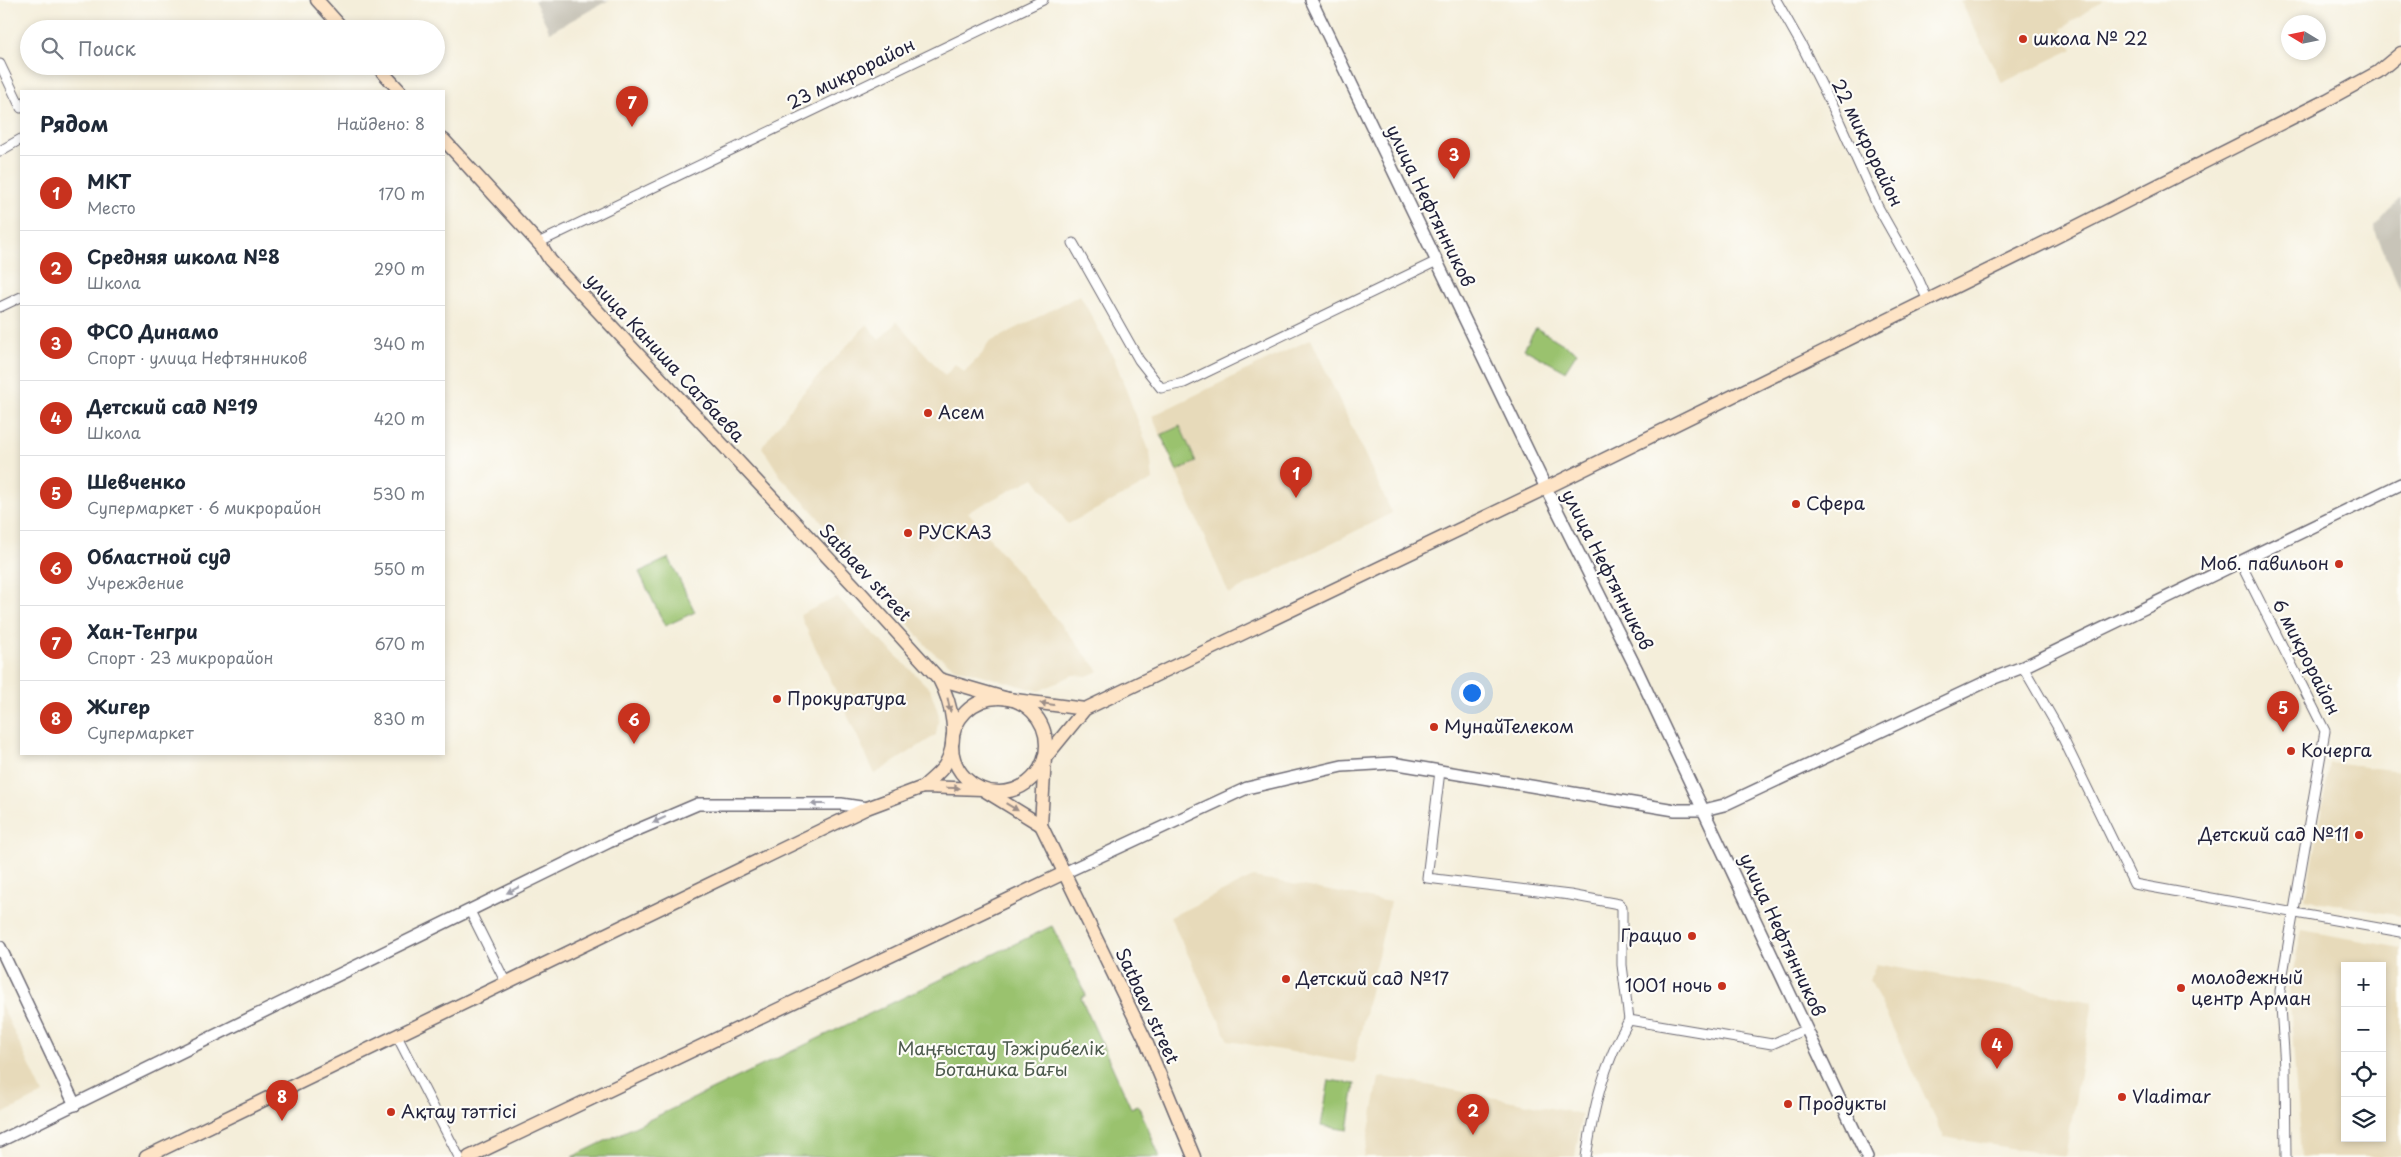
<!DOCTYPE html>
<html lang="ru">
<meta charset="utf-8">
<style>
:root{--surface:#fff;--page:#f6f6f7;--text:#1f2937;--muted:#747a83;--line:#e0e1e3;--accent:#c8321e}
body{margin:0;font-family:"Playpen Sans",sans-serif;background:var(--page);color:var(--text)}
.controls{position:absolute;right:15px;bottom:15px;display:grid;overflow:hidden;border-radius:0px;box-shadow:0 2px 8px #0003}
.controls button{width:45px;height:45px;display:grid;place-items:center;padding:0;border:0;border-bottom:1px solid var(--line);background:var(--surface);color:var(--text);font:25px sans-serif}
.compass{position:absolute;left:2281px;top:15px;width:45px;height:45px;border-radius:50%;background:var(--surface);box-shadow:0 2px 8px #0003;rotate:280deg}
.you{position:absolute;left:1471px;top:692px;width:18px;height:18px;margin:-12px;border:4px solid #fff;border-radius:50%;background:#1a73e8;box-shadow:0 0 0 8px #1a73e833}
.badge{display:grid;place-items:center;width:32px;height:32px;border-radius:50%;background:var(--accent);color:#fff;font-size:16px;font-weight:700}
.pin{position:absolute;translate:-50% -41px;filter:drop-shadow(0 1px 2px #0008)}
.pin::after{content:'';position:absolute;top:26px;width:18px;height:15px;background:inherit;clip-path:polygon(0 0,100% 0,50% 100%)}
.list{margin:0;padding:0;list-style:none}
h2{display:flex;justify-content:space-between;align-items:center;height:65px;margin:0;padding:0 20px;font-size:21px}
h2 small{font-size:16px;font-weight:400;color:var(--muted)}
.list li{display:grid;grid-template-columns:32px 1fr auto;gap:15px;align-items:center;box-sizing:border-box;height:75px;padding:0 20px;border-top:1px solid var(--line)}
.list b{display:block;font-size:19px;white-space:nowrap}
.list p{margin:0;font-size:16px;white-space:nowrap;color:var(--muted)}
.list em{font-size:16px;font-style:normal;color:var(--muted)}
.icon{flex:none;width:28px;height:28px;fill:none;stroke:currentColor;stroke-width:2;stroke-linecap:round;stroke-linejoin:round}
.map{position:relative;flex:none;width:2401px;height:1157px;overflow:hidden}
.search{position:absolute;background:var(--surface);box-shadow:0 2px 8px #0003;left:20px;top:20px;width:425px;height:55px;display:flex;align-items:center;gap:12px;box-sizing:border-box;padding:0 18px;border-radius:28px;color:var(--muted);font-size:19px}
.panel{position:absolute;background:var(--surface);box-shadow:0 2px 8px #0003;left:20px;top:90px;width:425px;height:665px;border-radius:0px}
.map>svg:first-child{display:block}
.built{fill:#e7daba;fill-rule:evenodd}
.industrial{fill:#c8c4b8}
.green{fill:#9ac26e;stroke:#5e7254}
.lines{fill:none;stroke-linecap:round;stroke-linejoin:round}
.minor-casing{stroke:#6c6973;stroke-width:11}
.tertiary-casing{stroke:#6c6973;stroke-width:14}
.secondary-casing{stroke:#6c6973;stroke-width:15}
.minor{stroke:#fff;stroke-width:9}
.tertiary{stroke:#fff;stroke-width:11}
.secondary{stroke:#fee4c6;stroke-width:12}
.oneway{fill:#9b8d87}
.oneway2{fill:#9c9ca7}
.poi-dot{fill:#c8321e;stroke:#fdfcf7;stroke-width:2}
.labels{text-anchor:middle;stroke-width:4.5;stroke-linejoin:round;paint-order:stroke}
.poi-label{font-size:18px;fill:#22223b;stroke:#fdfcf7;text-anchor:start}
.street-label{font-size:18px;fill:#22223b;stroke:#fdfcf7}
.park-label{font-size:18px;fill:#4c5a4d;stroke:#fdfcf7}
</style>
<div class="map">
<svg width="2401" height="1157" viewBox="0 0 2401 1157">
<rect width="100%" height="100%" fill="#fdfcf7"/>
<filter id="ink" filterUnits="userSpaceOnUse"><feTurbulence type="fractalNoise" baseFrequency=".02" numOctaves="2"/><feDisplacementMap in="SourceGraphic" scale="10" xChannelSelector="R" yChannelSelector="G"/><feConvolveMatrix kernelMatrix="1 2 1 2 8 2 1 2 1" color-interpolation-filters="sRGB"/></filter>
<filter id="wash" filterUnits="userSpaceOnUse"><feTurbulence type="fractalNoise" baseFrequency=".0096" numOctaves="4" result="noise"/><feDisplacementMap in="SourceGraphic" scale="20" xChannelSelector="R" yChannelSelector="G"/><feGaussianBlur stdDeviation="1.12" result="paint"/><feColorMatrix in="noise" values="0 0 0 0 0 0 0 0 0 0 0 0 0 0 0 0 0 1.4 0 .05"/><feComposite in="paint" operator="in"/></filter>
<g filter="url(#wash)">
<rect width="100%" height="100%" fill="#f4eeda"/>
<g class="built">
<path d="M1960,0H2103L2061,29L2073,49L2002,83Z"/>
<path d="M1080,295L1114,358L1150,453L1153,480L1068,524L1034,478L968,512L1099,671L1087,676L1073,675L1039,691L955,668L929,649L846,548L781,477L762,447L801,395L867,324L879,340L897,322L945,376L955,364L964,372L982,354L988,343Z"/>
<path d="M1311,339L1392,513L1229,594L1152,416Z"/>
<path d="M837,597L930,689L939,715L936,735L875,774L800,615Z"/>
<path d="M2330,763L2401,771V916L2305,899Z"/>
<path d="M1253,877L1390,902L1354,1063L1229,1041L1170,917Z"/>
<path d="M2302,930L2401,948V1157H2301L2289,987ZM2345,966H2382V1138H2345Z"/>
<path d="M1876,964L2093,1002L2065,1157L1944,1137L1870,980Z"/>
<path d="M0,1002L43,1094L0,1115Z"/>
<path d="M1384,1077L1582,1114L1575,1157H1364L1379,1078Z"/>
</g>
<g class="industrial">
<path d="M534,0H609L550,32Z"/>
<path d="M2401,197V291L2376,233L2375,226Z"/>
</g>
<g class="green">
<path d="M1536,328L1577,352L1565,371L1524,349Z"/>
<path d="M1180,426L1196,462L1177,471L1161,435Z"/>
<path d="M669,558L695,612L665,626L639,572Z"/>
<path d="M1052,926L1086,995L1081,998L1131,1108L1138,1105L1160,1157H572Z"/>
<path d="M1329,1080L1355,1084L1348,1130L1321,1126Z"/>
</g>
</g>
<g filter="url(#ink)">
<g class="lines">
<g class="minor-casing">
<g id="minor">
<path d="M1776,0L1801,44L1836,114L1878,207L1918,278L1928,301"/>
<path d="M0,64L21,108"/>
<path d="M0,151L21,139"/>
<path d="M538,243L1043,0"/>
<path d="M1073,243L1139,360L1161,388L1184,383L1437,261"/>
<path d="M0,307L21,297"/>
<path d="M2240,562L2325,731L2280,991L2285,1067L2286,1157"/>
<path d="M2023,667L2057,726L2134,884L2401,932"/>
<path d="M1440,771L1427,878L1570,895L1619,904L1622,907V965L1629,1020L1772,1044L1806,1029"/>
<path d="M470,911L506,983"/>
<path d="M397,1036L459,1157"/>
<path d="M1586,1157C1594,1107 1603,1065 1629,1020"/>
</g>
</g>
<g class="tertiary-casing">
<g id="tertiary">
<path d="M1311,0L1546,488L1637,670L1867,1157"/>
<path d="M1064,873L1247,788L1342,766L1392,763L1675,810H1704L1724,805L1994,678L2023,667L2401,484"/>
<path d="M0,947L75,1105"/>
<path d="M0,1141L609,842L698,804H841L867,808"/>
</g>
</g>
<g class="secondary-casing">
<g id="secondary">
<path d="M317,0L343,29"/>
<path d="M377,66L400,91"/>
<path d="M444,140L542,247L550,260L861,593L939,679C952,704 960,739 945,765C940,773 930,780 923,787"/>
<path d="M939,679L1008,699L1085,709"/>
<circle cx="999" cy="745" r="47"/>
<path d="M146,1157L867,808L923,787L982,789L1041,825"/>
<path d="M469,1157L1064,873"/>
<path d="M1194,1157L1145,1039L1041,825L1045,758L1085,709L1546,488L2052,239L2327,100L2378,72L2401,53"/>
</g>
</g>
<use href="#minor" class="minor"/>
<use href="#tertiary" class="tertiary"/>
<use href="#secondary" class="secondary"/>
</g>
<defs><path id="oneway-solid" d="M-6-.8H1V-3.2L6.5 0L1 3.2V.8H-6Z" transform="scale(1.25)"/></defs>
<g class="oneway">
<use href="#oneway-solid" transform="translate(1047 704) rotate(-173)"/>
<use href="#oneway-solid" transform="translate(949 705) rotate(78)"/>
<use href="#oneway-solid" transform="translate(953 788) rotate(2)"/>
<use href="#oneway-solid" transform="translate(1012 807) rotate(31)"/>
</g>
<g class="oneway2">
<use href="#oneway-solid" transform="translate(818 804) rotate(-180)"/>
<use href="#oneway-solid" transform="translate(659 820) rotate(156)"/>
<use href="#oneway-solid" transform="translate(513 890) rotate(154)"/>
</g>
</g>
<g class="poi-dot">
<circle cx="2023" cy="39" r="5"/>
<circle cx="928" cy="413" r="5"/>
<circle cx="1796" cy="504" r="5"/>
<circle cx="908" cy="533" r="5"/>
<circle cx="2339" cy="564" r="5"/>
<circle cx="777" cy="699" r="5"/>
<circle cx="1434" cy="727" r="5"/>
<circle cx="2291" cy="751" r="5"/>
<circle cx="2359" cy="835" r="5"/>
<circle cx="1692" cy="936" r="5"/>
<circle cx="1286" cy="979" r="5"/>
<circle cx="1722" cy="986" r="5"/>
<circle cx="2181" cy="988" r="5"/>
<circle cx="2122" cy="1097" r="5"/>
<circle cx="1788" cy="1104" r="5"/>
<circle cx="391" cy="1112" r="5"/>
</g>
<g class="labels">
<g class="poi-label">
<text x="2033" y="45">школа № 22</text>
<text x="938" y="419">Асем</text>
<text x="1806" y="510">Сфера</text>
<text x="918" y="539">РУСКАЗ</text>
<text x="2329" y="570" text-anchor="end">Моб. павильон</text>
<text x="787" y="705">Прокуратура</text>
<text x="1444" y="733">МунайТелеком</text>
<text x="2301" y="757">Кочерга</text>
<text x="2349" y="841" text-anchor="end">Детский сад №11</text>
<text x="1682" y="942" text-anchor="end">Грацио</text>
<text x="2191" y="984">молодежный<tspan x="2191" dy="21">центр Арман</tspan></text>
<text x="1296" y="985">Детский сад №17</text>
<text x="1712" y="992" text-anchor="end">1001 ночь</text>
<text x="2132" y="1103">Vladimar</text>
<text x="1798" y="1110">Продукты</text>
<text x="401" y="1118">Ақтау тәттісі</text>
</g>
<g class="street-label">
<text transform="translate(851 74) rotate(-26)" y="6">23 микрорайон</text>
<text transform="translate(1867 143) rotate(64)" y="6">22 микрорайон</text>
<text transform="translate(1430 206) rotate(64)" y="6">улица Нефтянников</text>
<text transform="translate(665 358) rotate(47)" y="6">улица Каниша Сатбаева</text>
<text transform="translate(1607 570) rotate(63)" y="6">улица Нефтянников</text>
<text transform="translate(865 573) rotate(47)" y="6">Satbaev street</text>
<text transform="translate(2306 657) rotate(63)" y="6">6 микрорайон</text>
<text transform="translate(1782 935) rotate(65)" y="6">улица Нефтянников</text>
<text transform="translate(1147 1006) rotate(65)" y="6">Satbaev street</text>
</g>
<g class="park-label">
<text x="1001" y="1055">Маңғыстау Тәжірибелік<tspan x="1001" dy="21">Ботаника Бағы</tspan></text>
</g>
</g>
</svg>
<div class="controls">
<button>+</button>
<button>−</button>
<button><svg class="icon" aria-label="locate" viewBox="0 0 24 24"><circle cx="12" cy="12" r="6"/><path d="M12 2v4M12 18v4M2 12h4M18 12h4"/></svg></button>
<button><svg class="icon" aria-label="layers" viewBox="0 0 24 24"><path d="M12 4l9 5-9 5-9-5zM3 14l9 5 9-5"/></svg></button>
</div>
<svg class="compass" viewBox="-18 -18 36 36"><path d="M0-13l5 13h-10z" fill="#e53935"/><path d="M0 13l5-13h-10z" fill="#747a83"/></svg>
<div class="you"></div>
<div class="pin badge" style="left:1296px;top:498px">1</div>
<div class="pin badge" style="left:1473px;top:1135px">2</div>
<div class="pin badge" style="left:1454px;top:179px">3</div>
<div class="pin badge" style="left:1997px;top:1069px">4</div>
<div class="pin badge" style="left:2283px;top:732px">5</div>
<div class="pin badge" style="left:634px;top:744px">6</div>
<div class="pin badge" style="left:632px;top:127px">7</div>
<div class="pin badge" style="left:282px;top:1121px">8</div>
<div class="search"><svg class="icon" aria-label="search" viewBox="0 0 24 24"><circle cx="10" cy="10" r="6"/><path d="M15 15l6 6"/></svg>Поиск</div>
<section class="panel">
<h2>Рядом<small>Найдено: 8</small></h2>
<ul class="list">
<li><span class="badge">1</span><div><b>МКТ</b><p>Место</p></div><em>170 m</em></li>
<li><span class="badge">2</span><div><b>Средняя школа №8</b><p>Школа</p></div><em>290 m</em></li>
<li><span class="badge">3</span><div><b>ФСО Динамо</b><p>Спорт · улица Нефтянников</p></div><em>340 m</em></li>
<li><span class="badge">4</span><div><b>Детский сад №19</b><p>Школа</p></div><em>420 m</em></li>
<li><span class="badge">5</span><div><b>Шевченко</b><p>Супермаркет · 6 микрорайон</p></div><em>530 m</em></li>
<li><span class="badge">6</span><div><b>Областной суд</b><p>Учреждение</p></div><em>550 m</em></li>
<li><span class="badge">7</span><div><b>Хан-Тенгри</b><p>Спорт · 23 микрорайон</p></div><em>670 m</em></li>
<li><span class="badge">8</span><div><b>Жигер</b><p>Супермаркет</p></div><em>830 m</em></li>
</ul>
</section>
</div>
